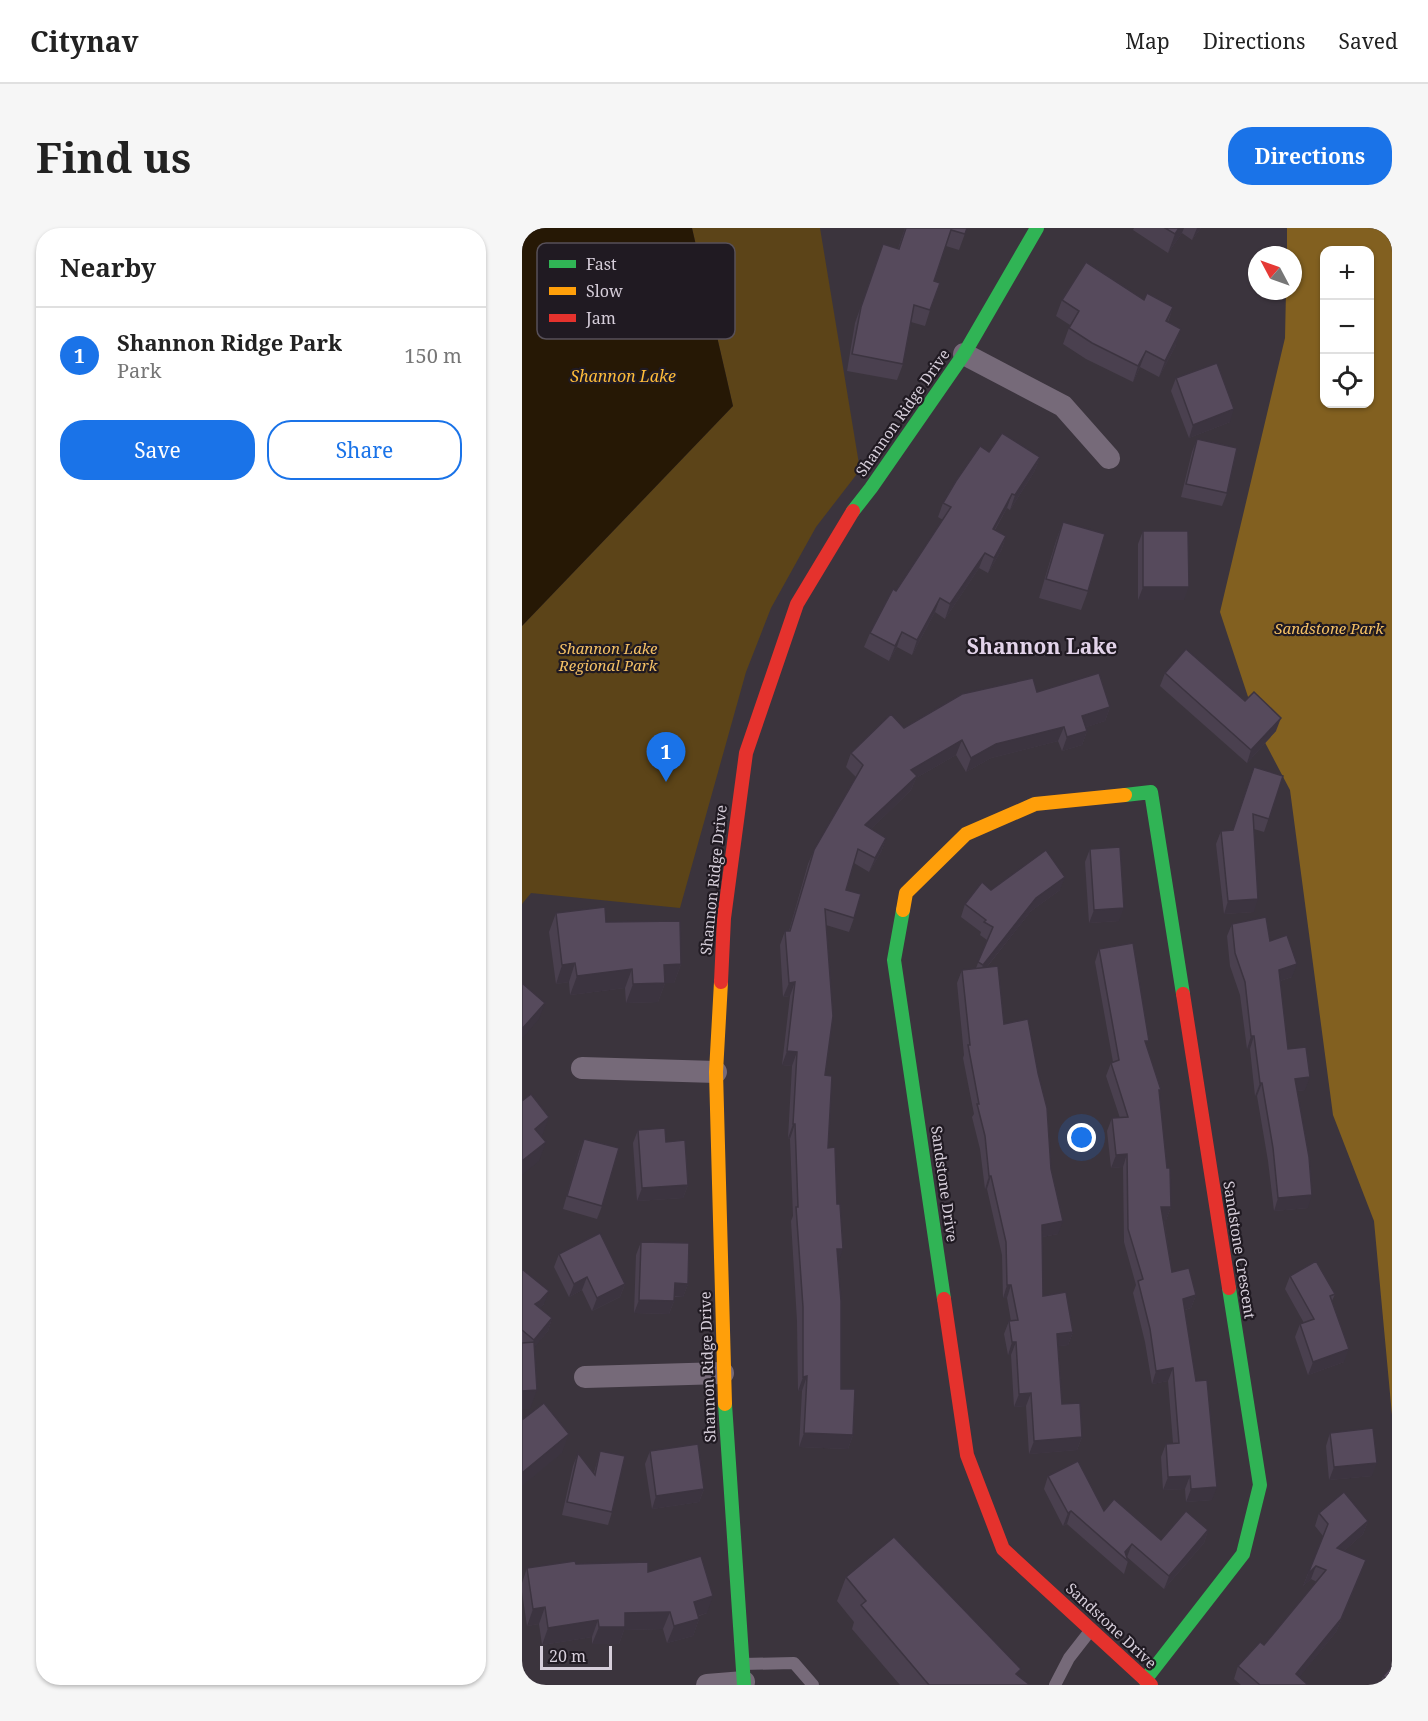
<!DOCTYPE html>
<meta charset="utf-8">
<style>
:root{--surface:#fff;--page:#f6f6f6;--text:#222;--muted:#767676;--line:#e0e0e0;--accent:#1a73e8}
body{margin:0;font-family:"Noto Serif",serif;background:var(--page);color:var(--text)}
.controls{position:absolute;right:18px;top:18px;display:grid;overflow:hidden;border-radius:12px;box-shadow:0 2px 4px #0004}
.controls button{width:54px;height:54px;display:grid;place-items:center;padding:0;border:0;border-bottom:2px solid var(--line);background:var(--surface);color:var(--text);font:30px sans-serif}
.compass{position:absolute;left:726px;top:18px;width:54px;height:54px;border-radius:50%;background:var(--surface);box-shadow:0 2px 4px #0004;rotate:311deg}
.scale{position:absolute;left:18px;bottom:15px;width:72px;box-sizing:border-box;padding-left:6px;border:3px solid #d6ceda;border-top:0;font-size:16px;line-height:21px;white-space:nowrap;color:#d6ceda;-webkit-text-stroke:4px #201a22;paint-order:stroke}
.you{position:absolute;left:560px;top:910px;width:21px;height:21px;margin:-15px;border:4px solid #fff;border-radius:50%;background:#1a73e8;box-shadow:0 0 0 9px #1a73e833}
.badge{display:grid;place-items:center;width:39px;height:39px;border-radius:50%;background:var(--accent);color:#fff;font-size:20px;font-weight:700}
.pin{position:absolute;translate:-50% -50px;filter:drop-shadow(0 2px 3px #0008)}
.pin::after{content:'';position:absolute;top:32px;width:21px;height:18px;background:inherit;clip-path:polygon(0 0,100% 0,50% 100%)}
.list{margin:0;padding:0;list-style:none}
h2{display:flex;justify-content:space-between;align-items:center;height:78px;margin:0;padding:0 24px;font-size:26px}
h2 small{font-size:20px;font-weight:400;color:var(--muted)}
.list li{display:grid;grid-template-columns:39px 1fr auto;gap:18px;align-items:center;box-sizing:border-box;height:96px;padding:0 24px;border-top:2px solid var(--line)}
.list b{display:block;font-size:22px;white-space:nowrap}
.list p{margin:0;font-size:20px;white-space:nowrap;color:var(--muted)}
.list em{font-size:20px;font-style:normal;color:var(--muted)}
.actions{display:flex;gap:12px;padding:18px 24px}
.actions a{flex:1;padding:14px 0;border:2px solid var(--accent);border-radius:24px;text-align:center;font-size:21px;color:var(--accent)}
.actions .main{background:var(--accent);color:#fff}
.icon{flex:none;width:33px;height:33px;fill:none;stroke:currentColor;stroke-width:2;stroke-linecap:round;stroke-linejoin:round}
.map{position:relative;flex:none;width:870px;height:1457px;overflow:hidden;border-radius:24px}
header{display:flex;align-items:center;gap:36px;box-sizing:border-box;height:84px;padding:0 30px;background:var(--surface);border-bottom:2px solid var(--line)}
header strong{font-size:28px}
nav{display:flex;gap:33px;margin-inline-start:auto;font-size:21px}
.intro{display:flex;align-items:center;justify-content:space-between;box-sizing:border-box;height:144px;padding:0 36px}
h1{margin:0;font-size:42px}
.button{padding:15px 27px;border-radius:24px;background:var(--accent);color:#fff;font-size:21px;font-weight:700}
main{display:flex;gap:36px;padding:0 36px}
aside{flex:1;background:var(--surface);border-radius:24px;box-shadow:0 2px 4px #0004}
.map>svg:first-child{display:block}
.green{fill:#5c4418}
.forest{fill:#826020;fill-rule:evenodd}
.water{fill:#261805}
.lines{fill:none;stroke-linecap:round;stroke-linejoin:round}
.lane{stroke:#766a79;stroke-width:12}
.street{stroke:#766a79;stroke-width:22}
.fast{stroke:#30b455;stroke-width:14}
.slow{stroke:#ff9f0a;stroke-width:14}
.jam{stroke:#e5322d;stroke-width:14}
.wall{fill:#4a404f}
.shaded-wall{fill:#3c3440}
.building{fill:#564a5c;stroke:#3c3440;stroke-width:1.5}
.labels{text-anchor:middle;stroke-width:4.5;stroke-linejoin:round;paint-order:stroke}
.street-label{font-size:15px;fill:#d6ceda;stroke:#201a22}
.park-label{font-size:15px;font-style:italic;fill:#f5c165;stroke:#201a22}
.water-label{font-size:16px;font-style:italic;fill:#febc3a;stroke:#201a22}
.district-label{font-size:21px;font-weight:bold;fill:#e2d3e9;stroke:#201a22}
.key{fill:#201a22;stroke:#575059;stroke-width:1.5}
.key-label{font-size:16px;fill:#d6ceda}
</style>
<header>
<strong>Citynav</strong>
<nav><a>Map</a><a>Directions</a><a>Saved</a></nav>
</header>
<div class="intro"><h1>Find us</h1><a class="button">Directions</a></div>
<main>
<aside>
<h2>Nearby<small></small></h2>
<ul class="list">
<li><span class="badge">1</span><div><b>Shannon Ridge Park</b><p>Park</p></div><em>150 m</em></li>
</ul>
<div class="actions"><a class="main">Save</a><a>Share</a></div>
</aside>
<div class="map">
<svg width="870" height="1457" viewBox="0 0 870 1457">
<rect width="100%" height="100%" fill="#3b343d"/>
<path class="green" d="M170,0H298L338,242L294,299L249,380L224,444L158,680L9,665L0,676V398L211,178Z"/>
<path class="forest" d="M765,0H870V1187L852,993L811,887L768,562L738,505L698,384L763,110L764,63H771V27H765ZM802,22H848V176H802Z"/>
<path class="water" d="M0,0H170L211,178L0,398Z"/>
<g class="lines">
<g class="lane">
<path d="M221,1436L272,1435L291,1457"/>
<path d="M533,1457L547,1430L568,1403"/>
</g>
<g class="street">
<path d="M442,126L541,178L587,230"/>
<path d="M60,840L194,844"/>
<path d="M63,1149L201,1145"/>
<path d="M185,1457L222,1454"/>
</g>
<g class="fast">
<path d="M331,283L349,260L442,126L515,0"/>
<path d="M603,567L629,564L661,766"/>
<path d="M381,682L372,732L422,1071"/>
<path d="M203,1176L222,1457"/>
<path d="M623,1452L721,1326L738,1257L707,1060"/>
</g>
<g class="slow">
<path d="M381,682L384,665L444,606L513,576L603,567"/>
<path d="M199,754L194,844L203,1176"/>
</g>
<g class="jam">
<path d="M199,754L202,690L224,525L275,376L331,283"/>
<path d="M661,766L707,1060"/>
<path d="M422,1071L445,1227L481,1321L629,1457"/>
</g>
</g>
<g class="wall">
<path d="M383,0H445L437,22L424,18L412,53L408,82L403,98L389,94L381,136L375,152L325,143L333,95L361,16L376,21Z"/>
<path d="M612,0H679L670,12L660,5L646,25L611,2Z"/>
<path d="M540,72H622L651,79L646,94L654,117L637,149L618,139L611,154L564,131L541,116L548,97L534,88Z"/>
<path d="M654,150L708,194L667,210L649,163Z"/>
<path d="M675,211L705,265L700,278L659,269L670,224Z"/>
<path d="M467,224L518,229L512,244L488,282L485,280L473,302L484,308L479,323L466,345L457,340L423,391L413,384L390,427L375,419L367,433L342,419L348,405L421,292L416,289L421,275Z"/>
<path d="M541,294L566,363L559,382L517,370L534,313Z"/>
<path d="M621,303L662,372H616V316Z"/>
<path d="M643,445L754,503L725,535L638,458Z"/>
<path d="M515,464L588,479L583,493L564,499L565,503L560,517L540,523L536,513L469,530L444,544L434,527L394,550L389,562L349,601L364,610L359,624L347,644L332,635L324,662L332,690L327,704L304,697L303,847L306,920L316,1035L319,1161L331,1207L326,1221L277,1219L280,1163H276L275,1093L269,993L271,988L268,911L266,910L270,838L260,837L268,768L261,769L258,717L263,703H267L286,636L292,622L334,549L324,539L329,525L382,500Z"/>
<path d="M761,548L742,604L732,601V684L702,686L694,616L699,603L710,602Z"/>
<path d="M568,621L597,693L567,695L563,634Z"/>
<path d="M469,662H538L509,683L465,739L482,796L529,941L536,1006L520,1009L521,1068L551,1104L546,1117L536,1118L540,1176L560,1209L555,1222L507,1226L504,1178L492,1179L489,1127H486L482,1106L487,1093H489L485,1070H481L480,1027L465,961H463L458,921L450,889L452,886L441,830L442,827L435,755L440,742L454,740L465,712L458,707L459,704L439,689L443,676Z"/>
<path d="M34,685L84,694L159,736L152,755H143L136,774L104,775L103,760L48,767L47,754L34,756L27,704Z"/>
<path d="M710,696L748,713L770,749L758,753L766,821L783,862L775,863L786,980L752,983L746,933L735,868H733L728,821H725L718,767L708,738L705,708Z"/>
<path d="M577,721L625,818L637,866L649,979L644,992H642L650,1044L674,1067L669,1080L663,1082L690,1272L664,1274L663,1261L641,1262L639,1229L644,1216L651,1215L646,1153L630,1156L623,1114L611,1065L614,1057L602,1014L601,939L589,940L585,903L590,890H598L584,848L589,835L591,834L573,734Z"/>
<path d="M116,902L144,914L166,957L161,970L115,973L111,915Z"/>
<path d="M62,911L80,978L75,991L41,981L57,924Z"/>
<path d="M119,1014L166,1056L161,1069H152V1073L147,1086L112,1085L114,1027Z"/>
<path d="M37,1026L103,1056L98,1069L70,1083L60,1062L47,1069L32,1039Z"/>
<path d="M0,1041L22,1076L18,1080L30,1090L26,1103L12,1119L8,1181H0Z"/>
<path d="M768,1048L813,1066L810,1073L822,1134L786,1147L773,1109L778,1096L782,1095L763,1061Z"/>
<path d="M808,1205L850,1248L807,1252L804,1218Z"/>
<path d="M78,1223L90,1284L86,1297L40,1287L51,1238L56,1225L72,1245Z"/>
<path d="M128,1223L182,1261L177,1274L130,1281L123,1236Z"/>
<path d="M526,1248L582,1283L639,1312L686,1302L682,1315L642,1361L605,1329L606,1333L602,1346L545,1296L541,1298L522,1261Z"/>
<path d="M797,1285L846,1293L841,1306L822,1323L839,1345L814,1404L777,1449L786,1457H719L712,1451L716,1438L742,1417L795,1354L789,1351L781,1358L801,1308L793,1298Z"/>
<path d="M54,1336L126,1344L185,1385L177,1388V1391L171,1408L145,1415L141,1401L102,1402L97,1416H70V1409L20,1417L17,1396L5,1398L0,1364V1355L5,1340Z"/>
<path d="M324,1349L496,1447L508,1457H378L330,1401L332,1394L315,1373Z"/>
<path d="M870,1438V1457H857L861,1448Z"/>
</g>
<g class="shaded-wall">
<path d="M657,0H662L660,5L646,25L653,6Z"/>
<path d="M675,0H679L670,12Z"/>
<path d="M651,79L645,95L644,93Z"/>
<path d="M659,101L654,117L637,149L643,133Z"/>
<path d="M624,123L618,139L611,154L616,138Z"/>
<path d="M712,181L708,194L667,210L671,197Z"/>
<path d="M518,229L512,244L488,282L493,267Z"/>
<path d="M490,266L485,280L465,315L471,301Z"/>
<path d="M484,308L479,323L466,345L472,330Z"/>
<path d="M463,325L457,340L423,391L428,376Z"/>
<path d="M621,359H667L662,372H616Z"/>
<path d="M418,370L413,384L390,427L395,412Z"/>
<path d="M380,404L375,419L367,433L373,418Z"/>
<path d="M588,479L583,493L555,502L560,488Z"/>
<path d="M759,490L754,503L725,535L729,522Z"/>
<path d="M542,499L536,513L469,530L444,544L449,530L474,516Z"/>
<path d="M565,503L560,517L540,523L545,509Z"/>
<path d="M440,512L434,527L394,550L389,562L338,612L343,597L389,542Z"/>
<path d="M364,610L359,624L347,644L353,630Z"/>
<path d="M543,649L538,662L509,683L456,750L461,737L514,670Z"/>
<path d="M736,671L732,684L702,686L706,673Z"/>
<path d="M602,680L597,693L567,695L572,682Z"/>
<path d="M53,735L47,754L34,756L40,737Z"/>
<path d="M159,736L152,755H143L136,774L104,775L111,756L142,737Z"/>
<path d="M775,736L770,749L752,755L757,742Z"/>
<path d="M110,741L103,760L48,767L55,748Z"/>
<path d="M273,754L268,768L261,769L267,755Z"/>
<path d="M23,775L17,791L0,811V801Z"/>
<path d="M729,808H732L728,821H725Z"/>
<path d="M265,823L275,824L270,838L260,837Z"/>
<path d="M788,849L783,862L768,864L773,851Z"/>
<path d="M738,855H740L735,868H733Z"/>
<path d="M27,889L20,908L6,920L13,901Z"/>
<path d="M271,896H273L268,911L266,910Z"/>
<path d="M24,914L17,933L0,947V933Z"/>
<path d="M605,926L601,939L589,940L594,927Z"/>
<path d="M467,948H469L465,961H463Z"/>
<path d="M166,957L161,970L115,973L120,960Z"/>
<path d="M790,967L786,980L752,983L756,970Z"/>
<path d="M639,979H649L644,992H635Z"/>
<path d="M541,993L536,1006L515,1010L520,997Z"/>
<path d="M315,1021H321L316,1035Z"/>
<path d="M65,1049L60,1062L47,1069L52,1056Z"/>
<path d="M153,1055L166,1056L161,1069L148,1068Z"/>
<path d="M103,1056L98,1069L70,1083L75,1070Z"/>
<path d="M485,1057H489L485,1070H481Z"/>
<path d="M27,1063L22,1076L14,1086L13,1076Z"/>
<path d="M674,1067L669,1080L656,1084L661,1071Z"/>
<path d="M117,1072L152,1073L147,1086L112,1085Z"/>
<path d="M30,1090L26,1103L8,1125L12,1112Z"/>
<path d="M551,1104L546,1117L530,1119L535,1106Z"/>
<path d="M490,1114H494L489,1127H486Z"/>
<path d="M827,1121L822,1134L786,1147L791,1134Z"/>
<path d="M651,1140L646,1153L630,1156L634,1143Z"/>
<path d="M285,1148L280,1163H276L281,1149Z"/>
<path d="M15,1162L8,1181H0V1163Z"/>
<path d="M509,1165L504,1178L492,1179L497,1166Z"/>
<path d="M282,1205L331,1207L326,1221L277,1219Z"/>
<path d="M47,1206L40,1225L0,1258V1245Z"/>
<path d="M560,1209L555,1222L507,1226L512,1213Z"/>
<path d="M855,1235L850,1248L807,1252L812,1239Z"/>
<path d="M668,1248L663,1261L641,1262L646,1249Z"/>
<path d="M695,1259L690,1272L664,1274L669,1261Z"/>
<path d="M182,1261L177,1274L130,1281L134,1268Z"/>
<path d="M549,1283L545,1296L541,1298L546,1285Z"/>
<path d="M846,1293L841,1306L811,1333L815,1320Z"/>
<path d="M686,1302L682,1315L642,1361L647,1348Z"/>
<path d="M610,1316L605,1329L604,1331L603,1324Z"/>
<path d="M844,1332L814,1404L771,1457L774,1446Z"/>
<path d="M794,1338L789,1351L781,1358L786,1346Z"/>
<path d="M191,1368L185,1385L166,1391L172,1374Z"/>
<path d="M23,1379L17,1396L5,1398L11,1381Z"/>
<path d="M148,1384L141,1401L102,1402L97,1416H70L77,1399L103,1385Z"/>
<path d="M177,1391L171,1408L145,1415L152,1398Z"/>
<path d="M76,1392L70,1409L20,1417L26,1400Z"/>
</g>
<g class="building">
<path d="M384,0H445L443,6L429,2L412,53L418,55L408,82L392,77L381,136L330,126L339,79L361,16L377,21Z"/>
<path d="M643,0H657L653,6Z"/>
<path d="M564,34L622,72L625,65L651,79L644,93L659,101L643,133L624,123L616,138L570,115L547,100L557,83L540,72Z"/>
<path d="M695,135L712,181L671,197L654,150Z"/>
<path d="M480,205L518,229L493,267L490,266L471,301L484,308L472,330L463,325L428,376L418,370L395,412L380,404L373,418L348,405L371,361L374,363L429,279L421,275L434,253L458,218L467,224Z"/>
<path d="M675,211L715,220L705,265L664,256Z"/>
<path d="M541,294L583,306L566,363L524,351Z"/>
<path d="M621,303H666L667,359H621Z"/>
<path d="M664,421L723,473L732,464L759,490L729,522L643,445Z"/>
<path d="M577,445L588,479L560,488L565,503L545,509L542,499L474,516L449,530L440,512L389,542L395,548L343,597L364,610L353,630L336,621L324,662L339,666L332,690L303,681L311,788L303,847L310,848L306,920L313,919L315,976H318L321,1021H315L319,1073V1161H333L331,1207L282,1205L285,1148L281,1149V1079L274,979H276L273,896H271L275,824L265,823L273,754L267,755L263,703H268L292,622L341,537L329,525L369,486L382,500L440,466L511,450L515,464Z"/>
<path d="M732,539L761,548L747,591L731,586L736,671L706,673L699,603L711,602Z"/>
<path d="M598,619L602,680L572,682L568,621Z"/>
<path d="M524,622L543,649L514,670L461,737L456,734L471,699L462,694L464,692L443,676L460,654L469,662Z"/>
<path d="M83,679L84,694L158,693L159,736L142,737L143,755L111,756L110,741L55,748L53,735L40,737L34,685Z"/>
<path d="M744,689L748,713L765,707L775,736L757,742L766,821L784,819L788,849L773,851L787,929L790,967L756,970L751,920L740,855H738L732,808H729L723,754L713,725L710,696Z"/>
<path d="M611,715L627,813H623L639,862H637L645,940H648L649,979H639L650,1044L667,1040L674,1067L661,1071L674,1153L685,1152L695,1259L669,1261L668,1248L646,1249L644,1216L657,1215L651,1140L634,1143L628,1101L616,1053L621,1051L606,1001L605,926L594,927L590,890L606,889L589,835L597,832L577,721Z"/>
<path d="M476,738L482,796L506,791L516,845L525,880L529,941L541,993L520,997L521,1068L544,1064L551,1104L535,1106L540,1176L558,1175L560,1209L512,1213L509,1165L497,1166L494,1114H490L487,1093L496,1092L489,1057H485L484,1014L469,948H467L463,908L455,876H457L446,817H448L440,742Z"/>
<path d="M0,755L23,775L0,801Z"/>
<path d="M9,866L27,889L13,901L24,914L0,933V873Z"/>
<path d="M143,900L144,914L163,912L166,957L120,960L116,902Z"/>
<path d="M62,911L97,920L80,978L45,968Z"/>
<path d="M78,1005L103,1056L75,1070L65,1049L52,1056L37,1026Z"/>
<path d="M119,1014L167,1015L166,1056L153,1055L152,1073L117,1072Z"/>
<path d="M794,1033L813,1066L808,1068L827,1121L791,1134L778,1096L792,1091L768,1048Z"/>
<path d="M0,1041L27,1063L18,1073L13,1076L30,1090L12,1112L0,1102Z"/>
<path d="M12,1114L15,1162L0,1163V1115Z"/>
<path d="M22,1175L47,1206L0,1245V1192Z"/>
<path d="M851,1200L855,1235L812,1239L808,1205Z"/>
<path d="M176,1216L182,1261L134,1268L128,1223Z"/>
<path d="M78,1223L103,1228L90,1284L45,1274L56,1225L73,1247Z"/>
<path d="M556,1233L582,1283L592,1271L639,1312L664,1283L686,1302L647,1348L610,1316L603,1324L606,1333L549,1283L546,1285L526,1248Z"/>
<path d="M822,1264L846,1293L815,1320L844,1332L819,1391L774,1446L786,1457H738L716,1438L738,1414L742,1417L804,1342L794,1338L786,1346L806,1296L797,1285Z"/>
<path d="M372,1309L499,1441L494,1446L508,1457H407L339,1377L344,1373L324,1349Z"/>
<path d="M179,1328L191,1368L172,1374L177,1391L152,1398L148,1384L103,1385V1399H77L76,1392L26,1400L23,1379L11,1381L5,1340L53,1333L54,1336L126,1334V1344Z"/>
<path d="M870,1438V1456L861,1448Z"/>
</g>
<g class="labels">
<g class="street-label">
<text transform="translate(381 185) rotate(-55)" y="5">Shannon Ridge Drive</text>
<text transform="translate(192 652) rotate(-84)" y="5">Shannon Ridge Drive</text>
<text transform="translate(422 956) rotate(82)" y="5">Sandstone Drive</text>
<text transform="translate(717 1022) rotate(81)" y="5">Sandstone Crescent</text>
<text transform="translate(186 1139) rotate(-92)" y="5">Shannon Ridge Drive</text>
<text transform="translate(589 1398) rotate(43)" y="5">Sandstone Drive</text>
</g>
<g class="park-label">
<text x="807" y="406">Sandstone Park</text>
<text x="86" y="426">Shannon Lake<tspan x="86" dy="17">Regional Park</tspan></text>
</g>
<g class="water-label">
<text x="101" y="154">Shannon Lake</text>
</g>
<g class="district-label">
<text x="520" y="426">Shannon Lake</text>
</g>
</g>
<rect x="15" y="15" width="198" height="96" rx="9" class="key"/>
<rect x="27" y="32" width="27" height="8" fill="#30b455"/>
<rect x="27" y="59" width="27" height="8" fill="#ff9f0a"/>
<rect x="27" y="86" width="27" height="8" fill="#e5322d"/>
<g class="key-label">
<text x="64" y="42">Fast</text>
<text x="64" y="69">Slow</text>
<text x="64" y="96">Jam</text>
</g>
</svg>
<div class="controls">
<button>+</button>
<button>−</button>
<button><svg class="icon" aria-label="locate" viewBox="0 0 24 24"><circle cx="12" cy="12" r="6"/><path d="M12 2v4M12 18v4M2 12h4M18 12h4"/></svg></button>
</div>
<svg class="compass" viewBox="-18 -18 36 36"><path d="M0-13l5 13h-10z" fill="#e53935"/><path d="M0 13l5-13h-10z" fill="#767676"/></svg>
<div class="scale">20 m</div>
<div class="you"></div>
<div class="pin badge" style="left:144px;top:554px">1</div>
</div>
</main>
